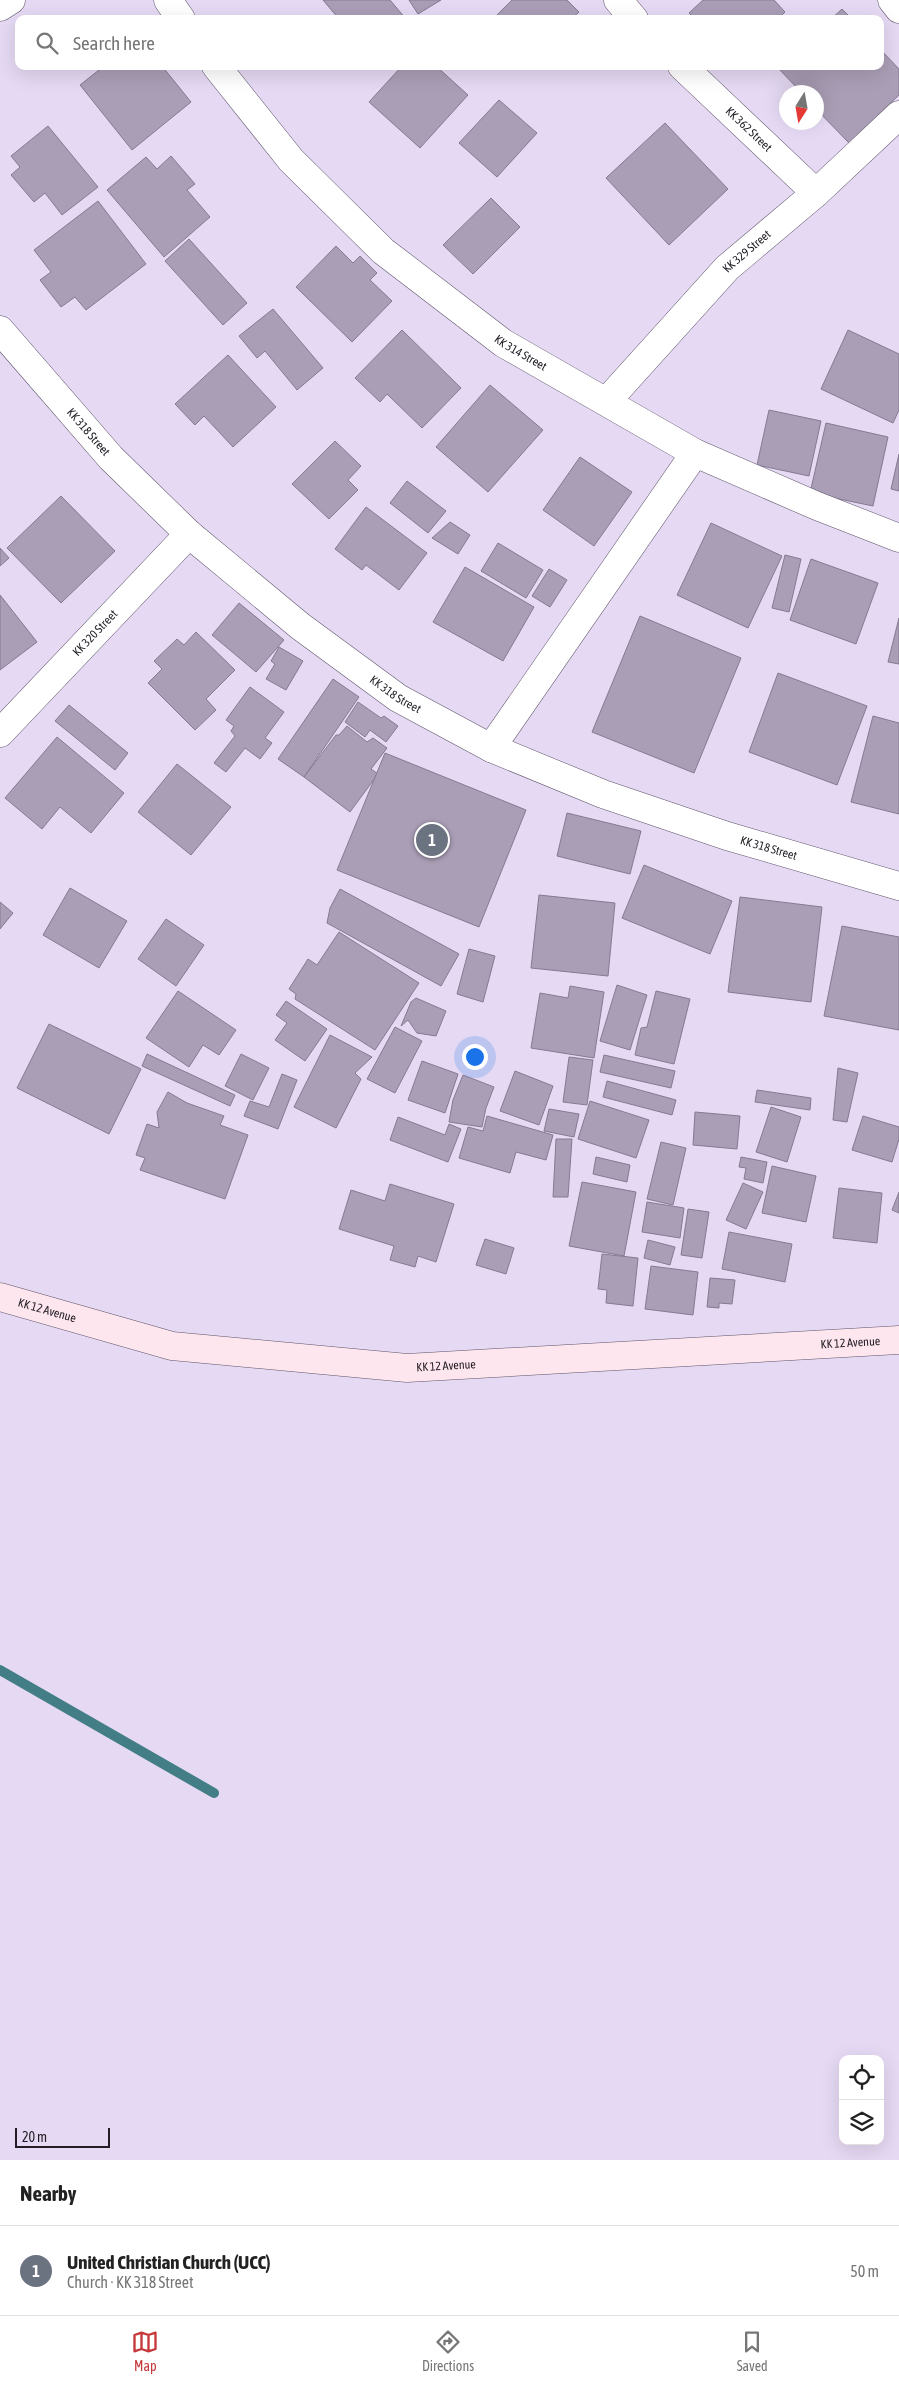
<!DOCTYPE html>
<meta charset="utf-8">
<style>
:root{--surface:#fff;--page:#f6f6f6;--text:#222;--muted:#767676;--line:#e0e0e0;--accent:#c6373a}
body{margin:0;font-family:"Asap Condensed",sans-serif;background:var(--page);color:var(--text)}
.controls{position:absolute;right:15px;bottom:15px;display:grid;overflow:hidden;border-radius:10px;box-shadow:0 5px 20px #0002}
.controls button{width:45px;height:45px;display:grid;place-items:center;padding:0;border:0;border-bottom:1px solid var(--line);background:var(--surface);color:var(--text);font:25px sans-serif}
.compass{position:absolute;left:779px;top:85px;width:45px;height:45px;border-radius:50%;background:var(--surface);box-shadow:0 5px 20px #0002;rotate:191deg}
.scale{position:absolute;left:15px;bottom:12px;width:95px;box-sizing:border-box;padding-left:5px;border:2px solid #211c25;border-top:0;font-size:14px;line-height:18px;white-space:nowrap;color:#211c25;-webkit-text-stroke:4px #e5d9f3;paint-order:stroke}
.you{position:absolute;left:474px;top:1056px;width:18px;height:18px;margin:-12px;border:4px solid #fff;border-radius:50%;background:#1a73e8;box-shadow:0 0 0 8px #1a73e833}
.badge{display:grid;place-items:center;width:32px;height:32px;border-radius:50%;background:var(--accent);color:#fff;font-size:16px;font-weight:700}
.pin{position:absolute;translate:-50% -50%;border:2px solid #fff;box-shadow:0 1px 5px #0006}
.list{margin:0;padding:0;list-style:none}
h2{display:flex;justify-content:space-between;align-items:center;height:65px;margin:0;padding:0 20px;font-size:21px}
h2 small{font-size:16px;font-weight:400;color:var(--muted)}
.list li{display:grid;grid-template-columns:32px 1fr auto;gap:15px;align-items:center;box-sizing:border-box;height:90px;padding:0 20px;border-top:1px solid var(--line)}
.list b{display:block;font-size:19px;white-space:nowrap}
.list p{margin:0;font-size:16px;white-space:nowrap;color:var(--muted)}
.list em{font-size:16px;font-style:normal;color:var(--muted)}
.icon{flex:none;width:28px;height:28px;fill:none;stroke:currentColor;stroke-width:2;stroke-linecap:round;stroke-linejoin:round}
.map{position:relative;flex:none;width:899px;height:2160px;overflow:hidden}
.search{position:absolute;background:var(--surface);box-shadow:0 5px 20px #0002;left:15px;right:15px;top:15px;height:55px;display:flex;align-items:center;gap:12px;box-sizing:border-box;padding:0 18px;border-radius:10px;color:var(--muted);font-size:19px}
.sheet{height:155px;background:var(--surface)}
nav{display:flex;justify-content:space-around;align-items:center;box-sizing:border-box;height:70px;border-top:1px solid var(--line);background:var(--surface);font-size:14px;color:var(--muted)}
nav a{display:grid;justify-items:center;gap:2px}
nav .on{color:var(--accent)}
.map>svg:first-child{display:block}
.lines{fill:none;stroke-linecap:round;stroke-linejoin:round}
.stream{stroke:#437d86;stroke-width:10}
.building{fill:#aa9eb6;stroke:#857a91}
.street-casing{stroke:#5f546a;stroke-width:29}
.secondary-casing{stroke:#5f546a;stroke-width:29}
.street{stroke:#fff;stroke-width:28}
.secondary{stroke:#fde6ed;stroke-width:28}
.labels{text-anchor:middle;stroke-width:4;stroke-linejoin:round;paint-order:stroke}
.street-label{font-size:12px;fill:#211c25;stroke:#e5d9f3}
</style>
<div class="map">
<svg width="899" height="2160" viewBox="0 0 899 2160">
<rect width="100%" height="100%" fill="#e5d9f3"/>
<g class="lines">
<path class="stream" d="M0,1670L214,1793"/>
</g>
<g class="building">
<path d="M323,0H390L406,19H339Z"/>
<path d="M409,0H441L418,14Z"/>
<path d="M512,0H567L579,12L571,19H501L497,15Z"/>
<path d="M703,0H774L785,12L778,19H695L689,13Z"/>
<path d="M842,9L852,19H831Z"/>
<path d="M880,49L899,69V95L849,143L816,109V92H801L778,68L780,66H880Z"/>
<path d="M104,66H162L191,102L132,150L80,85Z"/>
<path d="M402,66H436L468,95L420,148L369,102Z"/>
<path d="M499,100L537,133L497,177L459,143Z"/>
<path d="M665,123L728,189L669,245L606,178Z"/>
<path d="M48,126L98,187L62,215L45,193L34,202L11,175L20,167L11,156Z"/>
<path d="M171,156L195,184L187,190L210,217L164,257L107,190L146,157L157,169Z"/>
<path d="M491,198L520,227L473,274L443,245Z"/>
<path d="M98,201L146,264L86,310L75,297L61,307L40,280L51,272L34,250Z"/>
<path d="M189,239L247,303L223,325L165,261Z"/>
<path d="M336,246L353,263L360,256L377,273L370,280L392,301L352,342L296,287Z"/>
<path d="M273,309L323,368L297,390L265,351L257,358L239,336Z"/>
<path d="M402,330L461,388L422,428L387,394L380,402L355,378Z"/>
<path d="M848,330L899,354V410L893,423L821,389Z"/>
<path d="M228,355L276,407L233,447L204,416L195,425L175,404Z"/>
<path d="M490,385L543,430L488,492L436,447Z"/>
<path d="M769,410L821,421L809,476L757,465Z"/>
<path d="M826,423L888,437L873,506L810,493Z"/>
<path d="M335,441L361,466L348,480L358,490L329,519L292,484Z"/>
<path d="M899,454V491L891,489Z"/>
<path d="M580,457L632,492L594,546L543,510Z"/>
<path d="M407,481L446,511L428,533L390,503Z"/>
<path d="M61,496L115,551L61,603L7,548Z"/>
<path d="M366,507L427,553L399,590L366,565L362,570L335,549Z"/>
<path d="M450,522L470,535L458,554L432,538Z"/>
<path d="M711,523L782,556L748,628L677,595Z"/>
<path d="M498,543L543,570L526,598L481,571Z"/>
<path d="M0,548L9,558L0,566Z"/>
<path d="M785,555L801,559L789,612L772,608Z"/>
<path d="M811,559L878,583L856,644L790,620Z"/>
<path d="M465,567L534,607L503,661L433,622Z"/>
<path d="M549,569L567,580L550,607L532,596Z"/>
<path d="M0,595L37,642L0,670Z"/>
<path d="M239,603L284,640L256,672L212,635Z"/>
<path d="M640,616L741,658L694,773L592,732Z"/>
<path d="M899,618V664L888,662Z"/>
<path d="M196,632L235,670L206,699L216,710L195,730L148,683L162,669L154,661L177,639L184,645Z"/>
<path d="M279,647L303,661L286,690L266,679L275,664L271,661Z"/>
<path d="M778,673L867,706L837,785L749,752Z"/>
<path d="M333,679L359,697L304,777L278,759Z"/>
<path d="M250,687L284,712L265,738L272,743L260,759L245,748L226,772L214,763L235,736L231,731L234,726L226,720Z"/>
<path d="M358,702L381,718L384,716L398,726L386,742L370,730L365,737L345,722Z"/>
<path d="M69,705L128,753L115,770L55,721Z"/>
<path d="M873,716L899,723V814L851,802Z"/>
<path d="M347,726L367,742L373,738L387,748L371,769L378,774L350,812L304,777L336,735H339Z"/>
<path d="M57,737L124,793L91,833L60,807L42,829L5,798Z"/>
<path d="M385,753L526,810L479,927L337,870Z"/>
<path d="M177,764L231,807L191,855L138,812Z"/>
<path d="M567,813L641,831L630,874L557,856Z"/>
<path d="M644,865L732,901L710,954L622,918Z"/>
<path d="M70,888L127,921L99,968L43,935Z"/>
<path d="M340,889L459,954L441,986L327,923L330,908Z"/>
<path d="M539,895L615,903L608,976L531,968Z"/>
<path d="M740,897L822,907L811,1002L728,992Z"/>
<path d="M0,902L13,913L0,929Z"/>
<path d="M166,919L204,945L176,986L138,959Z"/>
<path d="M842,926L899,937V1030L824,1016Z"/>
<path d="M339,932L419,983L375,1050L295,999L296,994L289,989L308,959L317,965Z"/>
<path d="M469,949L495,956L483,1002L457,994Z"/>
<path d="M617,985L647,995L630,1050L600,1041Z"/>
<path d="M570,986L604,992L594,1058L531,1048L540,993L568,998Z"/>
<path d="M178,991L236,1030L219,1055L203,1045L189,1067L146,1038Z"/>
<path d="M656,991L690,999L674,1064L635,1055L641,1028L647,1027Z"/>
<path d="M416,998L446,1011L436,1036L417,1033L408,1020L401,1026L411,1002Z"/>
<path d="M286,1001L327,1029L305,1061L275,1040L287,1023L276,1015Z"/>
<path d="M49,1024L141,1069L109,1134L17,1088Z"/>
<path d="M395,1027L422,1041L395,1093L367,1079Z"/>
<path d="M330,1035L372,1057L355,1073L361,1079L336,1128L294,1107Z"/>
<path d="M147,1054L235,1095L230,1106L142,1066Z"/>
<path d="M241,1054L269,1068L253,1100L225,1086Z"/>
<path d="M604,1055L675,1071L671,1088L600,1072Z"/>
<path d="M569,1057L593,1060L587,1105L563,1102Z"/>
<path d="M422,1061L458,1074L445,1113L408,1100Z"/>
<path d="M838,1068L858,1073L847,1122L833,1120Z"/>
<path d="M515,1071L553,1086L539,1125L500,1111Z"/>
<path d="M282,1074L297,1080L278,1129L244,1116L250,1101L269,1107Z"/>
<path d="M463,1075L494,1087L486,1108L482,1127L449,1122L453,1100Z"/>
<path d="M607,1081L676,1100L672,1115L603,1097Z"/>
<path d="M757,1090L811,1098L810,1110L755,1102Z"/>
<path d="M168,1092L187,1103L224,1116L220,1125L248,1135L225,1199L140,1170L145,1158L136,1155L147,1124L159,1128L157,1112Z"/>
<path d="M590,1101L649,1120L636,1158L578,1139Z"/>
<path d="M771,1107L801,1117L787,1162L756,1152Z"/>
<path d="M549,1109L579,1114L574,1137L544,1131Z"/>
<path d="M695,1112L740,1116L737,1149L693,1145Z"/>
<path d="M487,1116L553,1135L546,1160L516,1152L510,1173L459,1158L468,1127L483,1131Z"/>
<path d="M863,1116L899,1127V1139L892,1162L852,1150Z"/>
<path d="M398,1117L445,1135L449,1124L461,1129L448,1162L390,1140Z"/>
<path d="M556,1139H572L568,1197H553Z"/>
<path d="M661,1142L686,1148L673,1205L647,1199Z"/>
<path d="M596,1157L630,1165L627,1182L593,1174Z"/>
<path d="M741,1157L767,1162L763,1183L744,1179L746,1168L739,1167Z"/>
<path d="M772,1166L816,1176L806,1222L762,1213Z"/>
<path d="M582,1182L636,1192L624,1256L569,1246Z"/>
<path d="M743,1183L763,1192L746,1229L726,1220Z"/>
<path d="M390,1184L454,1204L436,1262L418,1256L415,1267L390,1260L394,1246L339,1229L351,1190L385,1201Z"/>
<path d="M839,1188L882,1193L877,1243L833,1238Z"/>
<path d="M899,1192V1213L892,1210Z"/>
<path d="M647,1202L684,1208L680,1238L642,1232Z"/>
<path d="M688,1209L709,1212L702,1258L681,1255Z"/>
<path d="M729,1232L792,1244L785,1282L722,1269Z"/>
<path d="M485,1239L514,1248L506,1274L476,1265Z"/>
<path d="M648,1240L675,1247L670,1265L644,1258Z"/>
<path d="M602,1254L638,1258L633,1306L606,1303L607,1290L598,1289Z"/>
<path d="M651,1266L698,1272L693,1315L645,1309Z"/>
<path d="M710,1278L735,1280L732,1304L719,1303V1308L707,1307Z"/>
</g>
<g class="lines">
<g class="street-casing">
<g id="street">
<path d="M168,0L181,19"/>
<path d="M618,0L634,19"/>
<path d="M892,0L899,9"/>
<path d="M0,7L11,0"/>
<path id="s1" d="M216,66L291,160L383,251L503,343L695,453L817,506L899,538"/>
<path id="s2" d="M682,66L816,193"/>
<path id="s3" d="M0,330L111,458L189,534L300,626L398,698L491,748L603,794L727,836L899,886"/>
<path id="s4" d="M607,401L727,268L816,193L899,115"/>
<path id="s5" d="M0,733L189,534"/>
<path d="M491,748L695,453"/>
</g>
</g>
<g class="secondary-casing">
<g id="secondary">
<path id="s6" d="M0,1297L172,1346L407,1368L899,1340"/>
</g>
</g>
<use href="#street" class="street"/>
<use href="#secondary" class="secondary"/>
</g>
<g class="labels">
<g class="street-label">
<text dy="4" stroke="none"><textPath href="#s2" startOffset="92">KK 362 Street</textPath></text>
<text dy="4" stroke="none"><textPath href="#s4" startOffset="205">KK 329 Street</textPath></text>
<text dy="4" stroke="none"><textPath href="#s1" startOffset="421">KK 314 Street</textPath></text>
<text dy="4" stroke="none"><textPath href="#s3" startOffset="135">KK 318 Street</textPath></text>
<text dy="4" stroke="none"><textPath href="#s5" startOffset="138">KK 320 Street</textPath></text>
<text dy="4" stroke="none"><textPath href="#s3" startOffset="540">KK 318 Street</textPath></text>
<text dy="4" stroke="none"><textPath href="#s3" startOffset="945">KK 318 Street</textPath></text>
<text dy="4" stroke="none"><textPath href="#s6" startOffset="49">KK 12 Avenue</textPath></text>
<text dy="4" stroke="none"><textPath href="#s6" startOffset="859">KK 12 Avenue</textPath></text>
<text dy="4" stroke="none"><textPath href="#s6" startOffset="454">KK 12 Avenue</textPath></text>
</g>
</g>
</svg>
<div class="controls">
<button><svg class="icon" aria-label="locate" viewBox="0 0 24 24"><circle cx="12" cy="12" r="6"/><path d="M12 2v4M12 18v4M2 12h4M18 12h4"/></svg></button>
<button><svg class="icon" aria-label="layers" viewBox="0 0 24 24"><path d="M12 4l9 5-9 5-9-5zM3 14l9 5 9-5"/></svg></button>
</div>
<svg class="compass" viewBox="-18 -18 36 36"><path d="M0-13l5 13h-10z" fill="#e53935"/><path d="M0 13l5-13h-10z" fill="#767676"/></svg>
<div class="scale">20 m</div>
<div class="you"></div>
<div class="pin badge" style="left:432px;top:840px;background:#6b7280">1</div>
<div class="search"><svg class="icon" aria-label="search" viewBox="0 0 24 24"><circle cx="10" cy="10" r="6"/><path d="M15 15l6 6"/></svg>Search here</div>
</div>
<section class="sheet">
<h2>Nearby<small></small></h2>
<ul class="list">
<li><span class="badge" style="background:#6b7280">1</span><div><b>United Christian Church (UCC)</b><p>Church · KK 318 Street</p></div><em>50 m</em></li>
</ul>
</section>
<nav>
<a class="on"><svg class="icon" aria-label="map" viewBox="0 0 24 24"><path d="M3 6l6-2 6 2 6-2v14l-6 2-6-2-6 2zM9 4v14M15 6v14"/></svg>Map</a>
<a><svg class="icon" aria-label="directions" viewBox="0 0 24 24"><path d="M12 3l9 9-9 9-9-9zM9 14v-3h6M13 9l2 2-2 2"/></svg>Directions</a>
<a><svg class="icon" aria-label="saved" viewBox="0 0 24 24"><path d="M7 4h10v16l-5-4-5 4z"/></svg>Saved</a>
</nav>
